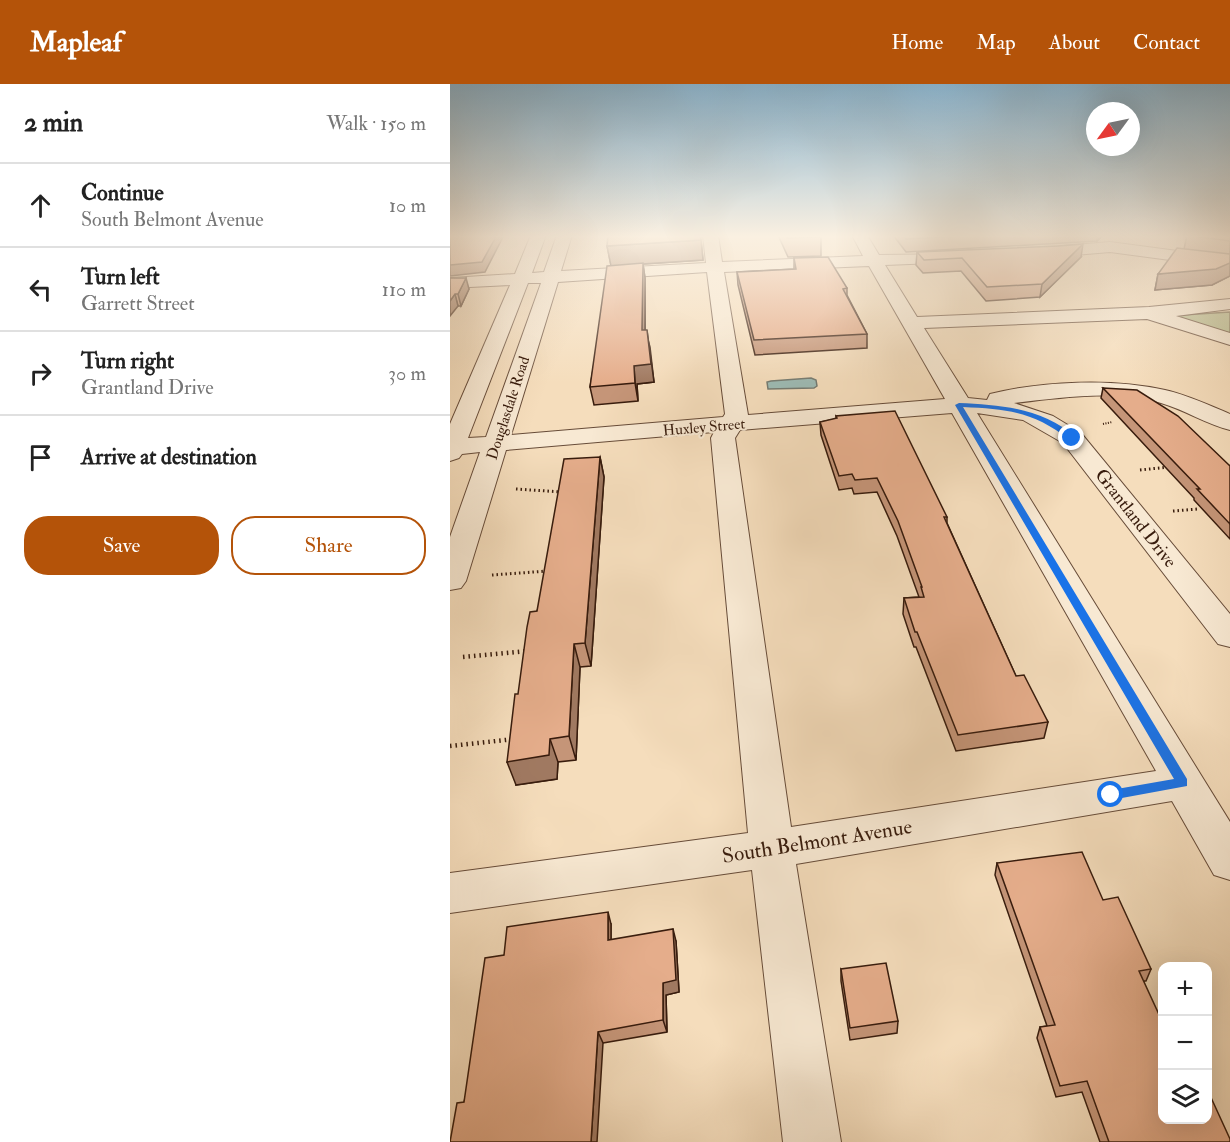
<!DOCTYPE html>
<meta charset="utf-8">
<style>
:root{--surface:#fff;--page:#f2f2f2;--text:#222;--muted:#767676;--line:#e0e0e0;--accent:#b45309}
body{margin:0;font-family:"IM FELL Double Pica",serif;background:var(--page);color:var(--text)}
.controls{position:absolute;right:18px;bottom:18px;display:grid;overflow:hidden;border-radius:12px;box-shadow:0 6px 24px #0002}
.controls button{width:54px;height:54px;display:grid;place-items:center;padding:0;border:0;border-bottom:2px solid var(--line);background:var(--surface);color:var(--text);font:30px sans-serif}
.compass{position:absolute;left:636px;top:18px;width:54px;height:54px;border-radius:50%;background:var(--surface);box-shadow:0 6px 24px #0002;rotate:237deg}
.stop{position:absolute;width:18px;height:18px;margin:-14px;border:4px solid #1a73e8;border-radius:50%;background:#fff}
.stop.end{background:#1a73e8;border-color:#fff;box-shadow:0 2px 6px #0008}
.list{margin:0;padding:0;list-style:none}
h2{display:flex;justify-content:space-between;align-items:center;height:78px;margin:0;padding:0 24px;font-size:26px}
h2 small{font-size:20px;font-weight:400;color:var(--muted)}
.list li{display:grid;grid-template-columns:39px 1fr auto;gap:18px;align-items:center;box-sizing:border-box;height:84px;padding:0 24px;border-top:2px solid var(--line)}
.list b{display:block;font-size:22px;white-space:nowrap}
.list p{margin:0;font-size:20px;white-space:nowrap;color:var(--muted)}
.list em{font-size:20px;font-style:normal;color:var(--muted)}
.actions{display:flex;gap:12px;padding:18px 24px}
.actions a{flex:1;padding:14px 0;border:2px solid var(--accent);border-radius:24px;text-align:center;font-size:21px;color:var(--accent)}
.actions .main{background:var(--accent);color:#fff}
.icon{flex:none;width:33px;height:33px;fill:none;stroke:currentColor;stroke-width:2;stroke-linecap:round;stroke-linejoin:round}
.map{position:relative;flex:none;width:780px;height:1058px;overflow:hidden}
header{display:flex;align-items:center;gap:36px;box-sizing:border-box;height:84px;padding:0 30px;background:var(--accent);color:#fff}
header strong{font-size:28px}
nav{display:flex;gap:33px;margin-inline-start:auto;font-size:21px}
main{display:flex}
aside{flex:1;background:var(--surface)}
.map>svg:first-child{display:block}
.green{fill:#bac192;stroke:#796e50;stroke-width:1.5}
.water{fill:#9dbbb5;stroke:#757b72;stroke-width:1.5}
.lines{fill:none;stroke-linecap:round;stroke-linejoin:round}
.minor-casing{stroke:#674c39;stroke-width:2}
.path-far2{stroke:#381c0d;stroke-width:2;stroke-dasharray:1 1.5;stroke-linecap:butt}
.path-far1{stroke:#381c0d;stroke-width:3;stroke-dasharray:1.5 3;stroke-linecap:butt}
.path{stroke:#381c0d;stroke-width:4.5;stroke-dasharray:1.5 4;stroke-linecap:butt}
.minor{fill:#f8e9d3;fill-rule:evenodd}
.wall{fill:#c59578;stroke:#381c0d;stroke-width:1.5}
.shaded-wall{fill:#a07961;stroke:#381c0d;stroke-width:1.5}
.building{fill:#e5ad8b;stroke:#381c0d;stroke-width:1.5}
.route{fill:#1a73e8}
.labels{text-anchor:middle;stroke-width:4.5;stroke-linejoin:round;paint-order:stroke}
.far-street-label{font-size:15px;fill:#381c0d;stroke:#f8e9d3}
.street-label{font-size:18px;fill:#381c0d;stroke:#f8e9d3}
.near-street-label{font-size:21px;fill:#381c0d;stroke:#f8e9d3}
</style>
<header>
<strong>Mapleaf</strong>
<nav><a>Home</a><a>Map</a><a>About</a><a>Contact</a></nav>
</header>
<main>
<aside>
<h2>2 min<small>Walk · 150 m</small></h2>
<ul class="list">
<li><svg class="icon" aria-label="ahead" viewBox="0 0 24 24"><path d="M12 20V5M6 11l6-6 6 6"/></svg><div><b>Continue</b><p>South Belmont Avenue</p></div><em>10 m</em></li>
<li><svg class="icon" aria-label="left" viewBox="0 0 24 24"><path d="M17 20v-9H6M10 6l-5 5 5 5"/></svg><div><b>Turn left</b><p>Garrett Street</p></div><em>110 m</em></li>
<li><svg class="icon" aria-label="right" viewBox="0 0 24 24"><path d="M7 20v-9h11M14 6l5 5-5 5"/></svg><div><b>Turn right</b><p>Grantland Drive</p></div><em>30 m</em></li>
<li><svg class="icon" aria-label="arrive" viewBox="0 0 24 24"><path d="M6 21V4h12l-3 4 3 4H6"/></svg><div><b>Arrive at destination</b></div></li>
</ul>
<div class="actions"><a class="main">Save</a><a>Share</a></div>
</aside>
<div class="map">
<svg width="780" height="1058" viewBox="0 0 780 1058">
<rect width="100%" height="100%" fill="#f5ddbc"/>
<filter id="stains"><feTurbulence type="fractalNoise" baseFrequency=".00333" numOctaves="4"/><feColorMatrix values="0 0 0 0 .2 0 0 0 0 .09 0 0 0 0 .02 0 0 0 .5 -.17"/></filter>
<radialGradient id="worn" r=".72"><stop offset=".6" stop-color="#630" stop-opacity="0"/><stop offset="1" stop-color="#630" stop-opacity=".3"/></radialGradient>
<path class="green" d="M780,228V252L717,232Z"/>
<path class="water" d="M361,294L366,296L367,302L364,304L318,305L317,298L321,297Z"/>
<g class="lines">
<g class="minor-casing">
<g id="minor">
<path d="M81,151H96L82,189L94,188L107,151H122L111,187L256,179L253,151H268L272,178L413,172L402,151H417L429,171L516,170L518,173L516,176L510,178L435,181L467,233L699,223L780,215V225L726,232L780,249V261L697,235L474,244L518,314L537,316L540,310C592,297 663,294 715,306C737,311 759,321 780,330V346C756,340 735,326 711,319C666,305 610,314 564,319L603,332L631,349L780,530V563L768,560L613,359L573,336L527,329L780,738V796L764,791L722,717L346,780L391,1058H333L302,786L0,829V789L298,749L261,354L264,348L56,366L16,497L11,504L0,506V453L30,368L12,370L9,374L0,377V340L60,201L0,204V194L65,190ZM419,182L495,315L298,331L274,188ZM257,188L275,330L273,333L61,351L108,198ZM78,199H91L36,353L18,354ZM502,329L706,687L341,743L285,354L290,346Z"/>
<path d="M660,158L780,174V184L660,168L589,174L581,169L589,164Z"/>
</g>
</g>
<path class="path-far2" d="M653,340L662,338"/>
<g class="path-far1">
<path d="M690,386L719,383"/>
<path d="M66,405L112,408"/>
<path d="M723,427L748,425"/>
<path d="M42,491L98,487"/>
</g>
<g class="path">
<path d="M13,573L78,567"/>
<path d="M0,662L65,655"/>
</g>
<use href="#minor" class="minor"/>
</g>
<g class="wall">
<path d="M328,151H371V172L338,173Z"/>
<path d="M443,151H653L647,157L456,168Z"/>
<path d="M737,151H780V192L762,201L705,206L708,190L734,165Z"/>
<path d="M251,156L253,176L193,180L195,194V246L200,263L204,298L187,300L188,317L144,321L140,303L161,181L157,162Z"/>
<path d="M467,168L631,173L590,213L536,217L511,187L473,189L466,181Z"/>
<path d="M344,174L397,204V211L417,250V264L305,271L288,201L287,188L344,185Z"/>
<path d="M0,194L19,205L11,222H8Z"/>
<path d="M653,304L780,382V455L744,416V414L651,314Z"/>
<path d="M386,332L497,433V439L566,592L598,638L594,654L506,667L466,563H464L453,530L454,514L469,513L447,452L427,408L404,410L402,404L389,406L371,351L370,338L386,335Z"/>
<path d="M150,373L154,393L141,582L130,583L126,676L108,678L107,695L66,701L87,527Z"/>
<path d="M547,779L653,816L701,885L696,897H694L712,1035L780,1058H650L632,1008L606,1013L587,954L590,943L597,942L545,791Z"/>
<path d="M161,840V856L226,857L229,908L216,911L217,948L153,959L14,1018L54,871Z"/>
<path d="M391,885L448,937L447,949L400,956L391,897Z"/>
</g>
<g class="shaded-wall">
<path d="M47,151H54L35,188L0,192V181Z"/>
<path d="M648,151H653L647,157Z"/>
<path d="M251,156L253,176L193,180L195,194V263L161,182L157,162Z"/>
<path d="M633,160L631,173L590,213L592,200Z"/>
<path d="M780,179V192L762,201L705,206L708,190Z"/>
<path d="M16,194L19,205L11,222L8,210Z"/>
<path d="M5,210L8,222L0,232V217Z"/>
<path d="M197,246L204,298L187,300L188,317L185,299L184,282Z"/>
<path d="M150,373L154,393L141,582L135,559Z"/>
<path d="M124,560L130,583L126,676L119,652Z"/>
<path d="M100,655L108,678L107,695L66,701L57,678Z"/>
<path d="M158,828L161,840V868L158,856Z"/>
<path d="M223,845L226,857L229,908L216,911L217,948L213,936V899Z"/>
<path d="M148,948L153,959L147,1058H141Z"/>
</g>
<g class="building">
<path d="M0,151H47L32,178L0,181Z"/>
<path d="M158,151H250L251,156L157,162Z"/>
<path d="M336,151H370V153L337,154Z"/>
<path d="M453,151H527L456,155Z"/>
<path d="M737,151H780V157Z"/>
<path d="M633,160L592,200L537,203L512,174L474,176L467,168L608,162Z"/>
<path d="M727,164L780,170V179L766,185L708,190Z"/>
<path d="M378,173L397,204L393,205L417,250L304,256L287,188L346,185L344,174Z"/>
<path d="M193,179L192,246H197L201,280L184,282L185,299L140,303L157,182Z"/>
<path d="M0,194H16L8,210H5L0,217Z"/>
<path d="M653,304L687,306L728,332L780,382V440L747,405H750Z"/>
<path d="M445,327L497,433H494L566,592L574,591L598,638L508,651L467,548H465L454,514L474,513L471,503H472L448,437L427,394L405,396L402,390L389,392L370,338L387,334L386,332Z"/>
<path d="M150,373L135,559L124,560L119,652L100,655L99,671L57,678L65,610H68L77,543L80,528L87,527L114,375Z"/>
<path d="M632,768L653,816L668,813L701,885L689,887L712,937V1035H758V1007L780,1055V1058H659L637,997L610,1002L590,943L605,941L547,779Z"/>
<path d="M158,828V856L223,845L226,896L213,899V936L148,948L141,1058H0L7,1019L14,1018L35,874L54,871L57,843Z"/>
<path d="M436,879L448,937L400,944L391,885Z"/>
</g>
<linearGradient id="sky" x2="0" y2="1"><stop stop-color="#8ab7d4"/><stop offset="0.51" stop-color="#faf0e1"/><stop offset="1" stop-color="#faf0e1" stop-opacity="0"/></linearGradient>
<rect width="780" height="299" fill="url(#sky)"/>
<path class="route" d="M509,319C551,321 594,324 626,354L620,356C584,328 558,325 513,323L737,695V702L661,716L657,714L655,711L661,706L724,695L505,321Z"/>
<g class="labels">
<g class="far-street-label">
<text transform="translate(58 324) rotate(-72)" y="5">Douglasdale Road</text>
<text transform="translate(254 343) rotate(-5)" y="5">Huxley Street</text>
</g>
<g class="street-label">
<text transform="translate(686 434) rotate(52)" y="6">Grantland Drive</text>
</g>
<g class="near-street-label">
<text transform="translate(367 757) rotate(-9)" y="7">South Belmont Avenue</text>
</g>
</g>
<rect width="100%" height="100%" filter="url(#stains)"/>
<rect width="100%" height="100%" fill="url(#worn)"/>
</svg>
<div class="controls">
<button>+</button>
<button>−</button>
<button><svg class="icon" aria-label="layers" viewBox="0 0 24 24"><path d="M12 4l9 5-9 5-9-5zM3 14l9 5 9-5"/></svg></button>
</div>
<svg class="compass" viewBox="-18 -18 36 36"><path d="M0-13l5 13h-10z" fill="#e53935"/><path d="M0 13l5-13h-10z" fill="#767676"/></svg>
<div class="stop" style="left:661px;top:711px"></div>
<div class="stop end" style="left:622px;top:354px"></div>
</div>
</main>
